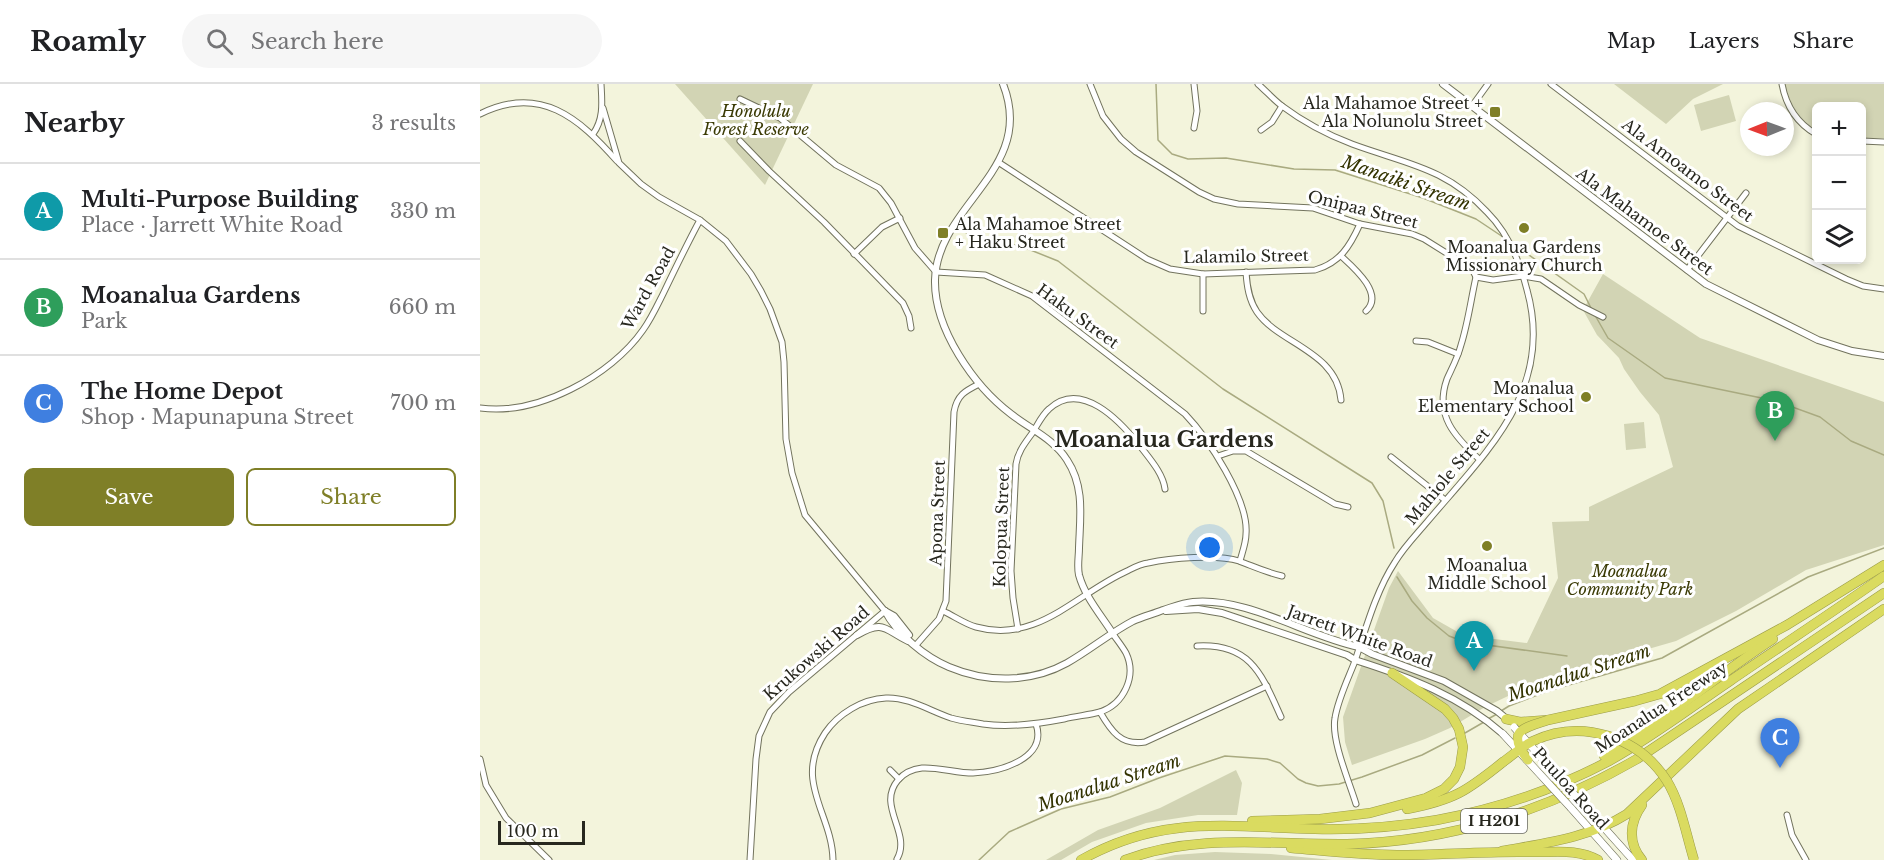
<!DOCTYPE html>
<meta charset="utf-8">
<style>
:root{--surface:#fff;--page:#f6f6f6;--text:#202124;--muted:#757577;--line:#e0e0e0;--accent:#7f7f27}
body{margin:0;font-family:"Libre Baskerville",serif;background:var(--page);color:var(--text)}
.controls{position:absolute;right:18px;top:18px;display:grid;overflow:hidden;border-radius:9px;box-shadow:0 3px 9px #0003}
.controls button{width:54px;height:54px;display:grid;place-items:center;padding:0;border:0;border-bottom:2px solid var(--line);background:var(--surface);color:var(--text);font:30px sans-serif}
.compass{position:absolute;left:1260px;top:18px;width:54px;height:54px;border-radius:50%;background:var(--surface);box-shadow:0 3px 9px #0003;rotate:269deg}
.scale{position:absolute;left:18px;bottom:15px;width:87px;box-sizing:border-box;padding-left:6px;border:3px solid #27271e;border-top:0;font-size:16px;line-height:21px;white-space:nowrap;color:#27271e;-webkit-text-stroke:4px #fff;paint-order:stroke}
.you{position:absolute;left:730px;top:464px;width:21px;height:21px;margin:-15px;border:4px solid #fff;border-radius:50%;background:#1a73e8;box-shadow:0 0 0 9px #1a73e833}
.badge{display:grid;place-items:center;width:39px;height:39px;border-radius:50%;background:var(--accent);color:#fff;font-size:20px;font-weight:700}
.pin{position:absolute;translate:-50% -50px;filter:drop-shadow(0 2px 3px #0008)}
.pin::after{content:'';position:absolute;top:32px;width:21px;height:18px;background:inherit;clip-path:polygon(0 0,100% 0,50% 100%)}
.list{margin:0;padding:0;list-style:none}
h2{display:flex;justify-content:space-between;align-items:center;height:78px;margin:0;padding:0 24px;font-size:26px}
h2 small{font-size:20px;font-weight:400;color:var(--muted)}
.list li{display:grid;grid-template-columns:39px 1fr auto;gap:18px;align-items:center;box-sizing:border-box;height:96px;padding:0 24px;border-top:2px solid var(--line)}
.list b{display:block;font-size:22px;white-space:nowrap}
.list p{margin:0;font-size:20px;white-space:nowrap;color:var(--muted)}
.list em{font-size:20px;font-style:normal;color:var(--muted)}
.actions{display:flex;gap:12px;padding:18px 24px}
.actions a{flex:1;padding:14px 0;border:2px solid var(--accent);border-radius:9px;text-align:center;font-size:21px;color:var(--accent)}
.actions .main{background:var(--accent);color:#fff}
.icon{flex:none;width:33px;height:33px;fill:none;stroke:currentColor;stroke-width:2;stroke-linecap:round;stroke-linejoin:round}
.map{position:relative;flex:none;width:1404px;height:776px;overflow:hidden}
header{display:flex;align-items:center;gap:36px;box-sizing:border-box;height:84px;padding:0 30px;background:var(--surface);border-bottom:2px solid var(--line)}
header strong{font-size:28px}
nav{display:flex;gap:33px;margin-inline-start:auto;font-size:21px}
.search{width:420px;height:54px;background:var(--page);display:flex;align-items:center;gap:15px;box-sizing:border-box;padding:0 21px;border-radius:33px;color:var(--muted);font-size:22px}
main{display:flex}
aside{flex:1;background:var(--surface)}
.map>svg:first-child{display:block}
.green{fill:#d2d4b4}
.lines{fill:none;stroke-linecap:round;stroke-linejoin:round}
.stream{stroke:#a9aa80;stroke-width:1.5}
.minor-casing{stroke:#72735d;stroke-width:7}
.tertiary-casing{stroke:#72735d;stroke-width:8}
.secondary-casing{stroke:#72735d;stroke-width:8}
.motorway-casing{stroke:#9b9c49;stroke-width:10}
.minor{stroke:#fff;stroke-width:5}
.tertiary{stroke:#fff;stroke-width:6}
.secondary{stroke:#fff;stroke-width:7}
.motorway{stroke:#dadb60;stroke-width:9}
.secondary-bridge-casing{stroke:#72735d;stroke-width:8;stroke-linecap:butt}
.motorway-bridge-casing{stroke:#9b9c49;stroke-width:10;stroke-linecap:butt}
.secondary-bridge{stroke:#fff;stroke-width:7}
.motorway-bridge{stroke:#dadb60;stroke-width:9}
.poi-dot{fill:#7f7f27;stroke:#fff;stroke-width:2}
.labels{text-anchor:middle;stroke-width:6;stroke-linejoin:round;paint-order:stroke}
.shield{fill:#fff;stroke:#686862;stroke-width:1.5}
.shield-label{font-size:15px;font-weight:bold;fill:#27271e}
.poi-label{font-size:16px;fill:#27271e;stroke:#fff;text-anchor:end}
.park-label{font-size:16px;font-style:italic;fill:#3b3b05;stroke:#fff}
.street-label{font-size:16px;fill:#27271e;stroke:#fff}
.water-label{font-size:18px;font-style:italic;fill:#330;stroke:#fff}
.district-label{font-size:22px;font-weight:bold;fill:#27271e;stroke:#fff}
</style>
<header>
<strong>Roamly</strong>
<div class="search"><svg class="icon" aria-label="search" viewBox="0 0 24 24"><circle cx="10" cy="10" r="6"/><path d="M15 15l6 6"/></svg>Search here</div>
<nav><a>Map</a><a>Layers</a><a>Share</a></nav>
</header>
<main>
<aside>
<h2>Nearby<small>3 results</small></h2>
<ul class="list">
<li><span class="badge" style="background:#0f9aa8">A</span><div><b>Multi-Purpose Building</b><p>Place · Jarrett White Road</p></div><em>330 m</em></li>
<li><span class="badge" style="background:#2e9e5b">B</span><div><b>Moanalua Gardens</b><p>Park</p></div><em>660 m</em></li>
<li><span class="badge" style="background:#3f7fe0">C</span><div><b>The Home Depot</b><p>Shop · Mapunapuna Street</p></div><em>700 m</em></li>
</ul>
<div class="actions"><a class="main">Save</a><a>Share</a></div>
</aside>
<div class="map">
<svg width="1404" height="776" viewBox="0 0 1404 776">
<rect width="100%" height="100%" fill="#f3f4dc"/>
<g class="green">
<path d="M195,0H333L285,101Z"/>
<path d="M1134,0H1243L1213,15L1186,40Z"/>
<path d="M1305,0H1404V54H1382V22H1336V46C1319,35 1309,20 1305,0Z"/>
<path d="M1249,11L1256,37L1221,47L1214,21Z"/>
<path d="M1123,190L1220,254L1404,318V461L1326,486L1256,527L1196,557L1075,592L1047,603L1005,623L970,644L945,655L872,681L865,658L863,633L909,504L918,487L953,534L983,551L1047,559L1078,494L1072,438L1109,437V423L1193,383L1179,331L1160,308L1144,285L1139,274L1117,251L1103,226Z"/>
<path d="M1164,338L1166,364L1146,366L1144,340Z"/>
<path d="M756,686L762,699L757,731H718L666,739L612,758L581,776H566L618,746L680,724Z"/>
<path d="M735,768L791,770L852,776H674L695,771Z"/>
</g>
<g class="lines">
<g class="stream">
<path d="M676,0L678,56L692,70L708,75L746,74L814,85L855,86L943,114L996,135L1023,153"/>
<path d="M485,148L509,161H538L578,177L743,305L892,399L903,417L914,464"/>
<path d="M1032,159L1104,210L1112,226"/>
<path d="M1116,233L1128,254L1185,294L1296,317L1340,333L1371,357L1404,371"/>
<path d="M917,493L932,517L947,534L969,552L985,558L1087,572"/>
<path d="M1139,577L1159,579"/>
<path d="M1021,627L1029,622L1068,607L1182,574L1328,493L1404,464"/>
<path d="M1008,635L1017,630"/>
<path d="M985,649L1004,638"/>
<path d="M499,776L529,748L581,725L630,713L679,694L745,672L787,675L800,679L818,695L826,699L838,702L859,700L882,693L942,671L975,654"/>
</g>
<g class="minor-casing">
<g id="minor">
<path d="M610,0L623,32L641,55L656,68L719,108L734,115L758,120L833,124L880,140L932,150L944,155L992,185L996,193L1013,196L1043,192L1061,195L1099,221L1123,233"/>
<path d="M714,0L717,27L714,44"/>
<path d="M778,0C786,7 794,16 802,22C822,37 848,51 872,60C926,80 965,83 1007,128C1028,149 1040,178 1047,206C1075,306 1006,368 947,438C936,451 924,463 915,478C896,507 886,544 875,577C868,595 858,615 855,634C851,656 869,697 876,720"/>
<path d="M1071,0L1258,142L1366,195L1383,202L1404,205"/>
<path d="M1302,0C1306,22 1317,39 1336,50"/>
<path d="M260,15L300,34L356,81L399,104L411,119L435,164L456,188L505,191L552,212L705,330C728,354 769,416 766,450C766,459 762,469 760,477"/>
<path d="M992,22L1008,0"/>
<path d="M123,24L139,79L161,100L179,113L220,136L246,157L271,190L281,207L290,225L302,258L304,278L306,355L312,389L325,431L405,527L309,608L290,628L279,652L276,675L270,776"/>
<path d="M0,30C60,0 99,34 137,77"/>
<path d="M781,46L792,38L802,22"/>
<path d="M113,50C124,35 122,18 121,0"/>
<path d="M260,57L289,87L344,138L423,219L429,232L431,244"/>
<path d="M1382,57L1404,58"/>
<path d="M518,78L667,175L690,185L723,190L835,186C860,179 870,162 880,140"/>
<path d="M374,170L402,143L420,134"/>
<path d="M861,172C873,183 905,210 886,227"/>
<path d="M1207,186L1266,109"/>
<path d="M766,188C767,203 769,216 777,228C799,260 857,267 861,316"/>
<path d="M723,190V227"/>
<path d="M996,193C991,215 988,239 981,261C978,273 972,284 967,295C954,331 975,353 999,375"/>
<path d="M936,257L948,258L978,270"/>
<path d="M0,324C57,332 131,292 163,246C171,235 177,222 183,210C195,185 207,160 220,136"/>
<path d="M738,372L753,367H766L855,420L868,423"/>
<path d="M911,373L965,416"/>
<path d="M463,527C474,532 485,540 496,543C557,560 596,510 647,487C653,484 660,480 668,479C690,474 738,470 759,477C775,483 785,488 802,492"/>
<path d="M538,545L533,514L531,487L536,380C538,367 546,358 553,348C558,340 562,331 569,325C601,295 640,337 660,362C669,374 683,389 685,405"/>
<path d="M436,561L459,535L466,517L474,328C477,311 485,307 499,300"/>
<path d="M717,562C771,559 782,591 801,633"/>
<path d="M620,628C631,647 641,662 665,658L787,602"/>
<path d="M0,675L6,701L26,734L69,776"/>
<path d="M410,686L419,695"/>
<path d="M1307,731L1312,751L1326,776"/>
<path d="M417,775C432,749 396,722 418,696C424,689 433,685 442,684C459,683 476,689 493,689C519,688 568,675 556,640"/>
<path d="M353,776C352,729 313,698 345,649C358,630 382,615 406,614C429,613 450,627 471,634C481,637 492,638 503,640C530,644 558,640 584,635C596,632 609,631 620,628C644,620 657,592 646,569C642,562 637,556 633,550"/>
</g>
</g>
<g class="tertiary-casing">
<g id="tertiary">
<path d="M523,0C557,86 457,120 455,196C454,245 494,302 531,330C550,345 574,355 587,376C605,403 600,433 599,464C599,473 597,482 599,491C605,513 621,531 633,550"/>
<path d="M963,0L1226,200L1338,256L1372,267L1404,272"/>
<path d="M405,527C417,550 445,573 469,583C507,599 551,599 587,579C610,566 630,549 653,537C662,533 673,530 683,526C693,523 702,519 713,518C768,513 826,552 879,563L892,570L964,597L1017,627L1028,636"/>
<path d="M405,527L414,532L429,551"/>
<path d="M686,527L718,525L742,529L867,571L875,576C929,593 980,612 1023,650"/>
<path d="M377,551C404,535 405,546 428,557"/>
</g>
</g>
<g class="secondary-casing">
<g id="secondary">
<path d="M1102,719L1153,776"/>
<path d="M1091,724L1137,776"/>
</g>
</g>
<g class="motorway-casing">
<g id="motorway">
<path d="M1026,635L1040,638L1068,636L1155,617L1180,610L1307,541L1404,481"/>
<path d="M1124,672C1184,638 1236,592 1293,555"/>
<path d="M1162,721C1149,739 1148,759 1162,776"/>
<path d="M927,725C974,716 987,707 1023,678"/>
<path d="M772,737L840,735L890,729L946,714L964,705L974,695L980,683L983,663L979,645L973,634L965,625L912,589"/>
<path d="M811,764C847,767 881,771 917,771C961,771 1006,767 1050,768C1074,769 1096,764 1118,776"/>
<path d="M1022,767C1065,759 1109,754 1147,730L1258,625L1404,525"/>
<path d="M601,776C682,730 748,743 835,745C876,746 917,743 957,736C1016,725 1076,705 1129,677C1171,654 1210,624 1250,597C1301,562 1353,528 1404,492"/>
<path d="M645,776C717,749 792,761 867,760C969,758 1069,726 1157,675L1404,509"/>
</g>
</g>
<use href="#minor" class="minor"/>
<use href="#tertiary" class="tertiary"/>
<use href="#secondary" class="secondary"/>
<use href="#motorway" class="motorway"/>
<g class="secondary-bridge-casing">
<g id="secondary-bridge">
<path d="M1034,643L1102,719"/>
<path d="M1023,650L1091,724"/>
</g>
</g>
<g class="motorway-bridge-casing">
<g id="motorway-bridge">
<path d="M1048,676C1025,646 1044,644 1068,636"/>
<path d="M1023,678C1033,671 1042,662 1053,657C1102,634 1159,653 1187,697C1201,720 1206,750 1214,776"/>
</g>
</g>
<use href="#secondary-bridge" class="secondary-bridge"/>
<use href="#motorway-bridge" class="motorway-bridge"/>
</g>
<g class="poi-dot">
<rect x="1009" y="22" width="12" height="12" rx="3"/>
<circle cx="1044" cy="144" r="6"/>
<rect x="457" y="143" width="12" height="12" rx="3"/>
<circle cx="1106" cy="313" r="6"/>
<circle cx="1007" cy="462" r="6"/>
</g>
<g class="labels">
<rect class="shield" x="981" y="725" width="66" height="24" rx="4.5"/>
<g class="shield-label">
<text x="1014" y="742">I H201</text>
</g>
<g class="poi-label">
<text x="1003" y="25">Ala Mahamoe Street +<tspan x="1003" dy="18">Ala Nolunolu Street</tspan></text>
<text x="475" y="146" text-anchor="start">Ala Mahamoe Street<tspan x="475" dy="18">+ Haku Street</tspan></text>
<text x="1044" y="169" text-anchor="middle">Moanalua Gardens<tspan x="1044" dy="18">Missionary Church</tspan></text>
<text x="1094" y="310">Moanalua<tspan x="1094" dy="18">Elementary School</tspan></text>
<text x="1007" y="487" text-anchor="middle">Moanalua<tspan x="1007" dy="18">Middle School</tspan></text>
</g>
<g class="park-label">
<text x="276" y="33">Honolulu<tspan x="276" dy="18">Forest Reserve</tspan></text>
<text x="1150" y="493">Moanalua<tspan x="1150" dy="18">Community Park</tspan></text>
</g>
<g class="street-label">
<text transform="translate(1208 86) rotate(37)" y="6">Ala Amoamo Street</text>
<text transform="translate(883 125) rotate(14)" y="6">Onipaa Street</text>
<text transform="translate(1165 137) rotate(37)" y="6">Ala Mahamoe Street</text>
<text transform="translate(766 172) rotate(-1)" y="6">Lalamilo Street</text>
<text transform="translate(168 204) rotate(-61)" y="6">Ward Road</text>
<text transform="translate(598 232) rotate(36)" y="6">Haku Street</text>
<text transform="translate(967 392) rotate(-50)" y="6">Mahiole Street</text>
<text transform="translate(457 429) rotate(-88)" y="6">Apona Street</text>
<text transform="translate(521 443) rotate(-88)" y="6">Kolopua Street</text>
<text transform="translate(880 552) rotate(20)" y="6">Jarrett White Road</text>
<text transform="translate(336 569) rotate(-41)" y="6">Krukowski Road</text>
<text transform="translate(1181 623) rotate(-33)" y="6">Moanalua Freeway</text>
<text transform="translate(1091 704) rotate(48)" y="6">Puuloa Road</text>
</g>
<g class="water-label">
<text transform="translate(926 99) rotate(19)" y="6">Manaiki Stream</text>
<text transform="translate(1099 589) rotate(-18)" y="6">Moanalua Stream</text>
<text transform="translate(629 699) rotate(-18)" y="6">Moanalua Stream</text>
</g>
<g class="district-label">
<text x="684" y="363">Moanalua Gardens</text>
</g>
</g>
</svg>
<div class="controls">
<button>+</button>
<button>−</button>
<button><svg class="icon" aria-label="layers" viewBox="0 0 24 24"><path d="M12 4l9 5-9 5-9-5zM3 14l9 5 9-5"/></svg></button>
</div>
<svg class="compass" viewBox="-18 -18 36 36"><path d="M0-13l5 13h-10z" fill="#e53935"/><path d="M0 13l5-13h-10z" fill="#757577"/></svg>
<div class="scale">100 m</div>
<div class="you"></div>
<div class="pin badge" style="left:994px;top:587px;background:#0f9aa8">A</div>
<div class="pin badge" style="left:1295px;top:357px;background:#2e9e5b">B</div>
<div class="pin badge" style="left:1300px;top:684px;background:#3f7fe0">C</div>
</div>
</main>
